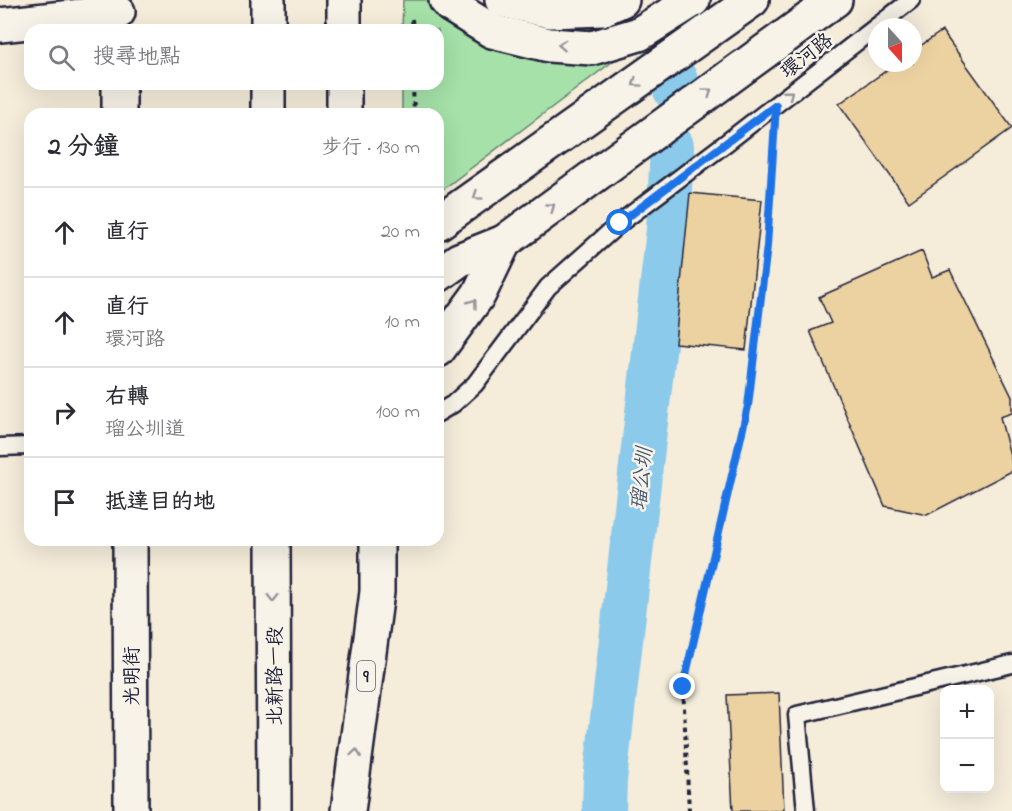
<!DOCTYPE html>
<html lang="zh-TW">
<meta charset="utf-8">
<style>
:root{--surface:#fff;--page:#f2f2f3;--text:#2b2b33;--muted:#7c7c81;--line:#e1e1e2}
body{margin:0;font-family:"Indie Flower","LXGW WenKai TC",sans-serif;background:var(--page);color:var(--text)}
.controls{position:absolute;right:18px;bottom:18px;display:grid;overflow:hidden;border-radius:12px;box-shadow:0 6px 24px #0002}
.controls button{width:54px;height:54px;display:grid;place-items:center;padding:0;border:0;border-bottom:2px solid var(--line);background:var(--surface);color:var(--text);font:30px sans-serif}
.compass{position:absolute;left:868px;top:18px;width:54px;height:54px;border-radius:50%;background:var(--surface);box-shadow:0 6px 24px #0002;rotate:159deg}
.stop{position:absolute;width:18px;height:18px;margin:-14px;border:4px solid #1a73e8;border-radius:50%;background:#fff}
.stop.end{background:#1a73e8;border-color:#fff;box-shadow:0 2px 6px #0008}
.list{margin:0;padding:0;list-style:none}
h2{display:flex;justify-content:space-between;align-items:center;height:78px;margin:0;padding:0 24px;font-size:26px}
h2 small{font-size:20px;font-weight:400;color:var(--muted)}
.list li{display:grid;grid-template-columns:39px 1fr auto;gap:18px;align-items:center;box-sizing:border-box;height:90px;padding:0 24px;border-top:2px solid var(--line)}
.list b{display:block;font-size:22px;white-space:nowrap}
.list p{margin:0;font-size:20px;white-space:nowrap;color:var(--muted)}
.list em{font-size:20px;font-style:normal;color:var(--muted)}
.icon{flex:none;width:33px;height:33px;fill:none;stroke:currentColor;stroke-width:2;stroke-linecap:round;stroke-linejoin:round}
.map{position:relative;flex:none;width:1012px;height:811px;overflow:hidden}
.search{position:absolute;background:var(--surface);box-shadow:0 6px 24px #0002;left:24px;top:24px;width:420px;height:66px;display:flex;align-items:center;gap:15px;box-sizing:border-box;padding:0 21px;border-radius:18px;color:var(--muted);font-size:22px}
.panel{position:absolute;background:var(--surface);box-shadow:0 6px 24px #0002;left:24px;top:108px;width:420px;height:438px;border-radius:18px}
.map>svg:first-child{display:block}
.green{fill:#a5e1a8;stroke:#648272;stroke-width:1.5}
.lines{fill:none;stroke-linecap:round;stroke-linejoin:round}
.canal{stroke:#8bcaeb;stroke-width:44}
.building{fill:#ecd2a1;stroke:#22223b;stroke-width:1.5}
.lane-casing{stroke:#22223b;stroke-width:21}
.street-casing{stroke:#22223b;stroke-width:38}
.secondary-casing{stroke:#22223b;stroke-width:38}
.primary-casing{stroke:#22223b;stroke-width:38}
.highway-casing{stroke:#22223b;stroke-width:38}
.path{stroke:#22223b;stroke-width:4;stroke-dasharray:4.5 4.5;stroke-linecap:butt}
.lane{stroke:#f7f3e8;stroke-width:16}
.street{stroke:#f7f3e8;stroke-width:33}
.secondary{stroke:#f7f3e8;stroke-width:33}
.primary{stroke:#f7f3e8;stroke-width:33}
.highway{stroke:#f7f3e8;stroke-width:33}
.oneway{stroke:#97959a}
.route{stroke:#1a73e8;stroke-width:8}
.labels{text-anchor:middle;stroke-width:5;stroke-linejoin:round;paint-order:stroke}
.shield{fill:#f7f3e8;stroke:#62616f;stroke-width:1.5}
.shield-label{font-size:18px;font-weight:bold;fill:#22223b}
.street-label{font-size:20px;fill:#22223b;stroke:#f7f3e8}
.water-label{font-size:21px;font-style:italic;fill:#425470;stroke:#f7f3e8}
</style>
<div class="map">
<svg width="1012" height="811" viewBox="0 0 1012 811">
<rect width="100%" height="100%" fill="#f5ecda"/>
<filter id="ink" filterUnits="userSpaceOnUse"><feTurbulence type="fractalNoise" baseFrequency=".0167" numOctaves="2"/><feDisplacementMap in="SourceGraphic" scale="12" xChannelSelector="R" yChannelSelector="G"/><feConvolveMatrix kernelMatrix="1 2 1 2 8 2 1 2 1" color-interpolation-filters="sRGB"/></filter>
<g filter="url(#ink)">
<path class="green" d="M403,0H430L559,62H612L438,193V114H402V84H438V30H402Z"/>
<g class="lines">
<g class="canal">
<path d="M675,90L676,80"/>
<path d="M604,811L605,780L668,230L672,146"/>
</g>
</g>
<g class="building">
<path d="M942,31L1012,128L909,202L839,104L897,63H913V51Z"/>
<path d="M690,193L762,200L746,350L675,343Z"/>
<path d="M922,251L932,277L950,270L1012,397V413L1000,417L1012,463V471L927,515L885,506L810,331L831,323L819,297Z"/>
<path d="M779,693L784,811H733L727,695Z"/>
</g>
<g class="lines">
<g class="lane-casing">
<g id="lane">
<path d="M438,413L453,404L475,384L548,287L620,223L726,143L911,0"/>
<path d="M0,447L30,446"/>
<path d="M806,811L797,715L1012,664"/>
</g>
</g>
<g class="street-casing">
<g id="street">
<path d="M0,25L118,12"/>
<path d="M119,84V114"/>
<path d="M130,540L131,811"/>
</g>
</g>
<g class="secondary-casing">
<g id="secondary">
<path d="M446,0L450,5L492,31L549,45L592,48L639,34L693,0"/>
<path d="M438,223L752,0"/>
<path d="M438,275L459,260L504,242L835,0"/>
<path d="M438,350L479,294L504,242"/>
</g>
</g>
<g class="primary-casing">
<g id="primary">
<path d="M268,30V0"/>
<path d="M344,30V0"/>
<path d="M268,114V84"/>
<path d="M344,114V84"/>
<path d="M273,540L274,811"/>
<path d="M348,811L377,592V540"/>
</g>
</g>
<g class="highway-casing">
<path id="highway" d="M502,0L550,11L602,9L622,0"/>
</g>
<g class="path">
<path d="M412,19L413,30"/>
<path d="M413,84L414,114"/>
<path d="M689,811L683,687L748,406L767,246L773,146"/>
</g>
<use href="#lane" class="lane"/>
<use href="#street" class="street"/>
<use href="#secondary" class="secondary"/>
<use href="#primary" class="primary"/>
<use href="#highway" class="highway"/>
</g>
<defs><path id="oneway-chevron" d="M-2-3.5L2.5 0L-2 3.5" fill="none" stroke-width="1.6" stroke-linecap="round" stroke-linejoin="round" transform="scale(1.5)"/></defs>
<g class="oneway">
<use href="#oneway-chevron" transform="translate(562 45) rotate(-176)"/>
<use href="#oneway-chevron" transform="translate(636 83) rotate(145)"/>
<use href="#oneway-chevron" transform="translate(708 92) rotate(-36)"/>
<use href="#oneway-chevron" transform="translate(789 94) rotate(-38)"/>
<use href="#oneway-chevron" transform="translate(477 196) rotate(145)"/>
<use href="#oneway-chevron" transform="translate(551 207) rotate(-36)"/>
<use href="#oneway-chevron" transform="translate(473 303) rotate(-54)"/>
<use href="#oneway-chevron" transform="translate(273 598) rotate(90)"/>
<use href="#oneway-chevron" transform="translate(356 753) rotate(-82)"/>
</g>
</g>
<g class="lines" filter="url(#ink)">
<path class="route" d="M620,223L776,105L767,246L748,406L683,687"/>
</g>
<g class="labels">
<rect class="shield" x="357" y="661" width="18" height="30" rx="4.5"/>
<g class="shield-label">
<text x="366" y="682">9</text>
</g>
<g class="street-label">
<text transform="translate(806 55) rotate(-38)" y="7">環河路</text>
<text transform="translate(131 676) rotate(-90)" y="7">光明街</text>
<text transform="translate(274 676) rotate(-90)" y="7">北新路一段</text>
</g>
<g class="water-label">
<text transform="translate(641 479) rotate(-84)" y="7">瑠公圳</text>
</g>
</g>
</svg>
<div class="controls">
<button>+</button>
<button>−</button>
</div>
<svg class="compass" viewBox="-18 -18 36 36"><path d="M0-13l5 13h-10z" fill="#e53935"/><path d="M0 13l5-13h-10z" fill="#7c7c81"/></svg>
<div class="stop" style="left:620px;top:223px"></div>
<div class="stop end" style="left:683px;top:687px"></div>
<div class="search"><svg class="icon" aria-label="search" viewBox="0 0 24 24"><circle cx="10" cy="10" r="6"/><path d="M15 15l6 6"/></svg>搜尋地點</div>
<section class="panel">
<h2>2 分鐘<small>步行 · 130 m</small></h2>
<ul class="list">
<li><svg class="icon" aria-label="ahead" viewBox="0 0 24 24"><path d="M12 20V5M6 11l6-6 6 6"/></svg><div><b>直行</b></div><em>20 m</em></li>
<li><svg class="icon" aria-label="ahead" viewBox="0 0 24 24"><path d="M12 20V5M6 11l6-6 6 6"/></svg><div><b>直行</b><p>環河路</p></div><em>10 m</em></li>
<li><svg class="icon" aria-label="right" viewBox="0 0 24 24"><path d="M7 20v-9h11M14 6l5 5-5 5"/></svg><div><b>右轉</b><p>瑠公圳道</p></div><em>100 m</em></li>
<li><svg class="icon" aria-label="arrive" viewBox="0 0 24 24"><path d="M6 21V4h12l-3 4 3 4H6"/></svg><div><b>抵達目的地</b></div></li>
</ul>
</section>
</div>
